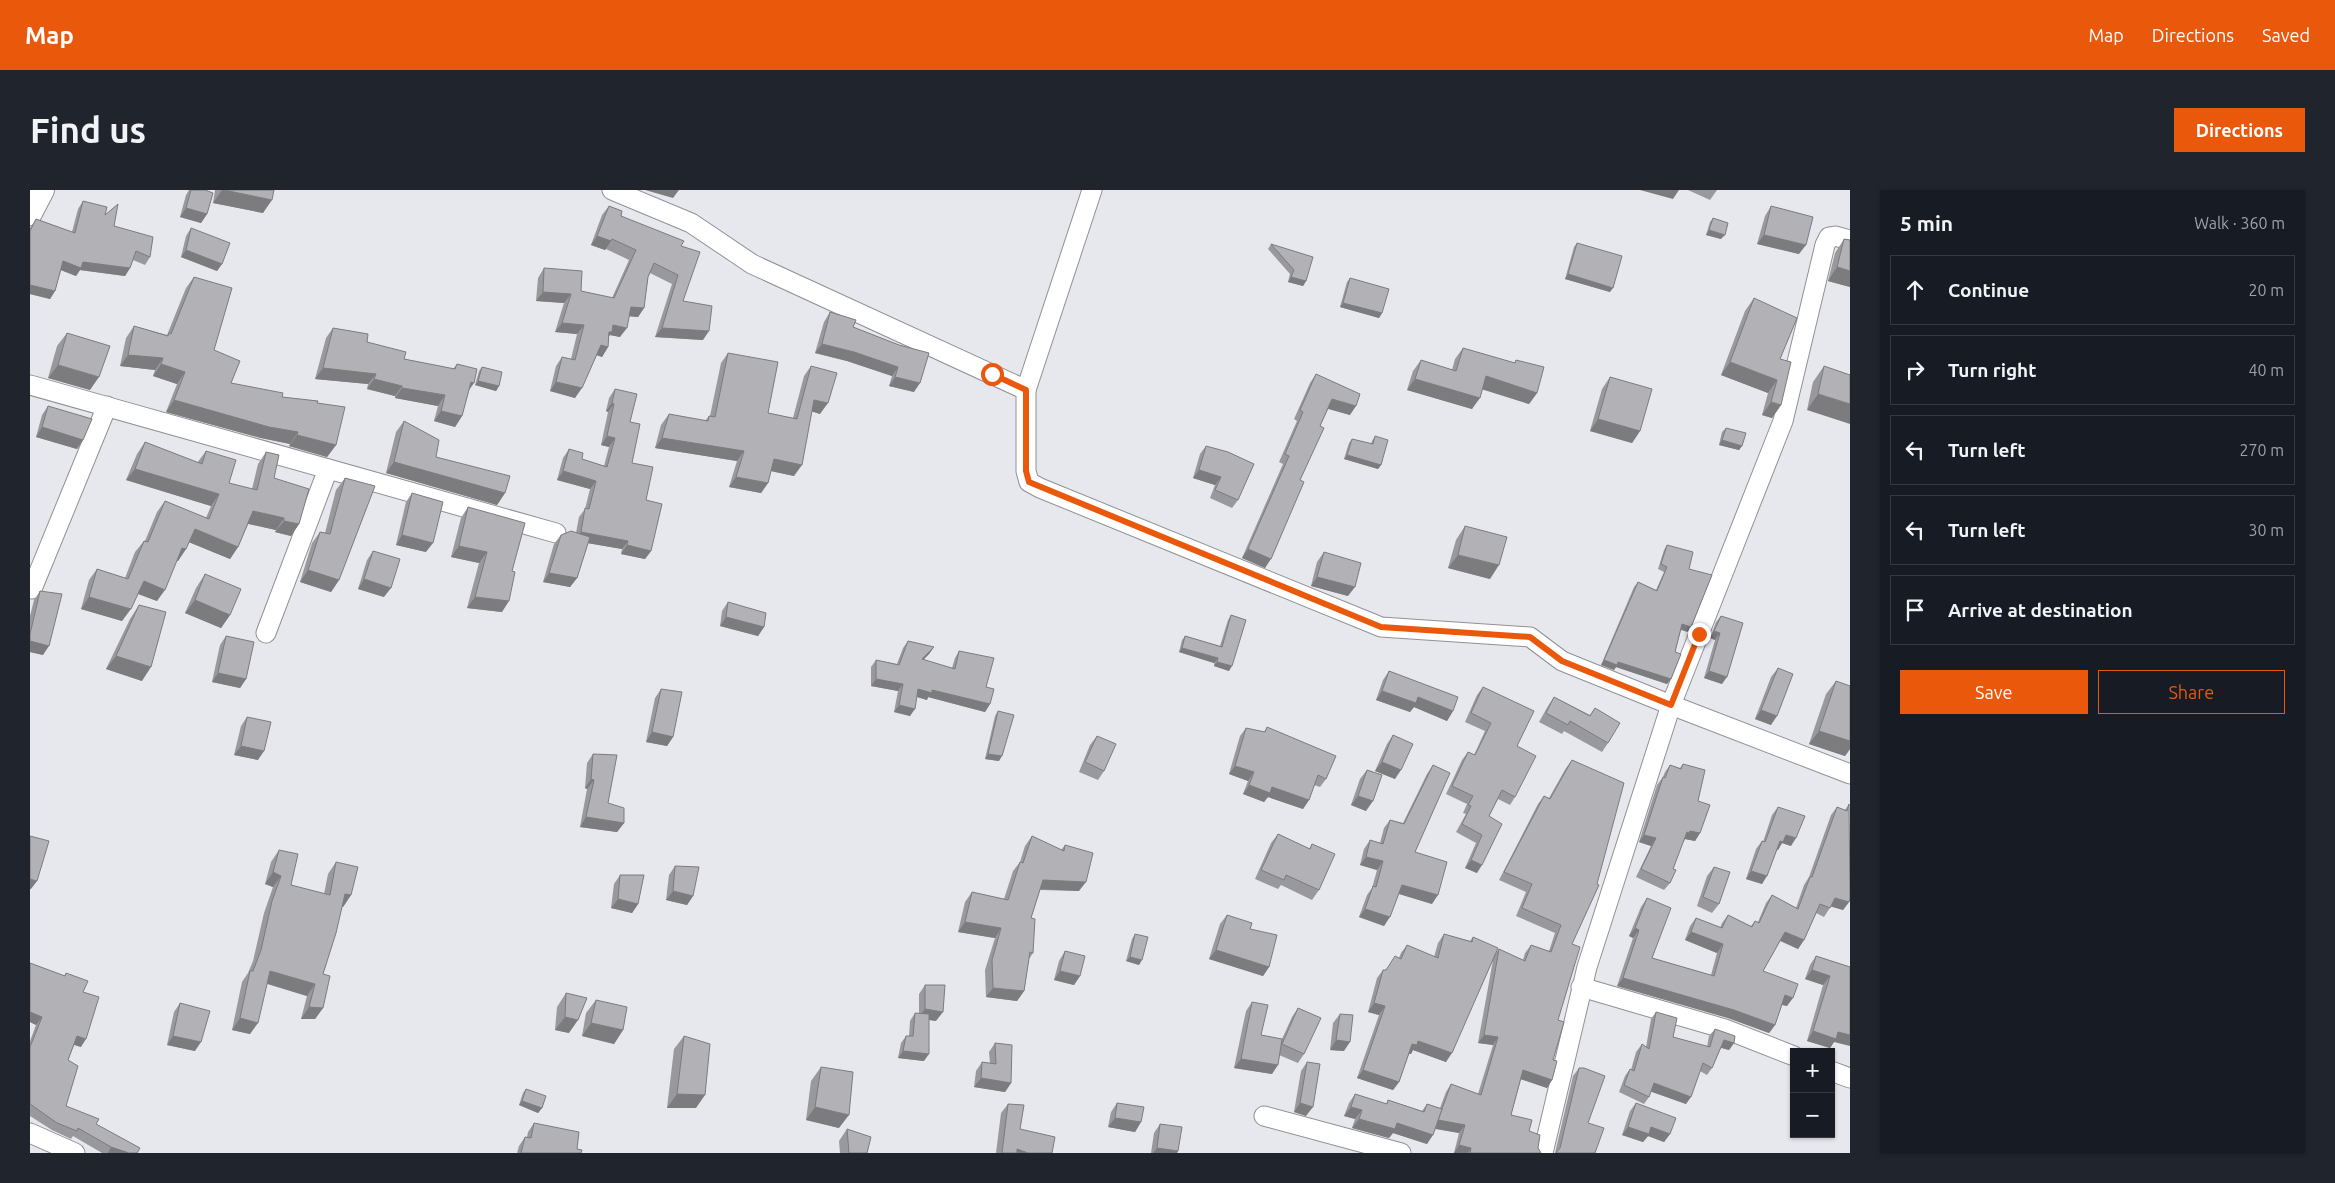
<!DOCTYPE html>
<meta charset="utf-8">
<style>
:root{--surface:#171b24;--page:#20242c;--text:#f1f3f6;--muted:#9ea1a6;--line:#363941;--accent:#ea580c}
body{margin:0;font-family:Ubuntu,sans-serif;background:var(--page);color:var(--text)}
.controls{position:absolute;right:15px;bottom:15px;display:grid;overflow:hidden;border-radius:0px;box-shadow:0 1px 4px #0004}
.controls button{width:45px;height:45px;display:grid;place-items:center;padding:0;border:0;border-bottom:1px solid var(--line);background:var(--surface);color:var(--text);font:25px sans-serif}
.stop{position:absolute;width:15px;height:15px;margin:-11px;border:4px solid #ea580c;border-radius:50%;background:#fff}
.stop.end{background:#ea580c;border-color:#fff;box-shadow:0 1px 5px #0008}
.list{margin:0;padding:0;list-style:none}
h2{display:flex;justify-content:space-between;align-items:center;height:65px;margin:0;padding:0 20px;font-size:21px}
h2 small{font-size:16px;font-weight:400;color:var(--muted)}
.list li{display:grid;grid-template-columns:32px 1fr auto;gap:15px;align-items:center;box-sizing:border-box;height:70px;margin:0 10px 10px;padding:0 10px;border:1px solid var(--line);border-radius:0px}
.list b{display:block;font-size:19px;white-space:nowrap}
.list em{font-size:16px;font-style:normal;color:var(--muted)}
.actions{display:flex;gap:10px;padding:15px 20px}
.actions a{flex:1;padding:11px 0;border:1px solid var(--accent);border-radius:0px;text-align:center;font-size:18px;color:var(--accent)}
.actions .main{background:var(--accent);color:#fff}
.icon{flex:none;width:28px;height:28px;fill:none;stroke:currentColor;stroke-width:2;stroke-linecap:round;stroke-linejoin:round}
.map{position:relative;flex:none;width:1820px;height:963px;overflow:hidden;border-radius:0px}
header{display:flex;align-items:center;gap:30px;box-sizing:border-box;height:70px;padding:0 25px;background:var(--accent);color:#fff}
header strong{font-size:24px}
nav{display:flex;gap:28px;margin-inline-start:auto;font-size:18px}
.intro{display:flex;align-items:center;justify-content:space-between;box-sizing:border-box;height:120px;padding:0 30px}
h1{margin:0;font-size:35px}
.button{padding:12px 22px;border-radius:0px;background:var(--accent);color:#fff;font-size:18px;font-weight:700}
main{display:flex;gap:30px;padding:0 30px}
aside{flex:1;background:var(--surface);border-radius:0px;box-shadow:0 1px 4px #0004}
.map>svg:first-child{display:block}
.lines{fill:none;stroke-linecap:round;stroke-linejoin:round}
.minor-casing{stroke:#909196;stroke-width:21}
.tertiary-casing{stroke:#909196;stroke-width:26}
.minor{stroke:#fff;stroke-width:19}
.tertiary{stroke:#fff;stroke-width:24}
.wall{fill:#98989d}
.shaded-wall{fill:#7c7c7f}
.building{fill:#b1b1b6;stroke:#7c7c7f}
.route{stroke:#ea580c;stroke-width:6}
</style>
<header>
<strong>Map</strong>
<nav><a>Map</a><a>Directions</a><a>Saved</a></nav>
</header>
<div class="intro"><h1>Find us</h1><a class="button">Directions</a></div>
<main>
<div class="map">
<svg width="1820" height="963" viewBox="0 0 1820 963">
<rect width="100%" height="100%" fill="#e7e8ed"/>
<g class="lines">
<g class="minor-casing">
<g id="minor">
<path d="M582,0L661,33L722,74L996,200V281L999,292L1010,298L1351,437L1500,447L1532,471L1641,515L1820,584"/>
<path d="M0,195L526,343"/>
<path d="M996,200L1062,0"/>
<path d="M2,399L77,216"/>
<path d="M236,443L298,279"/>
<path d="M1551,797L1695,839L1764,866"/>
<path d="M1801,881L1820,888"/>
<path d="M1234,926L1371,963"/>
<path d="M0,943L45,963"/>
<path d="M1513,963L1557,777L1641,515L1753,231L1795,55L1799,47L1805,46L1820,50"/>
</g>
</g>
<g class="tertiary-casing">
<path id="tertiary" d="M0,23L12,0"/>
</g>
<use href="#minor" class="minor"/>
<use href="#tertiary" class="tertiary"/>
</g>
<g class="wall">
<path d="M159,0H175L177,24L171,33L150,27L156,5Z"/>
<path d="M185,0H244L233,23L183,13Z"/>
<path d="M1658,0H1687L1680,10Z"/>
<path d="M53,11L75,25L84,36L120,67L115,75L103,70L100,78L95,86L50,80L46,86L31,80L25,101L20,109L0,104V38L6,29L42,42L48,19Z"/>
<path d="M579,16L591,26L651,56L653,111L673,150L625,147L642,94L620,83L618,87L614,118L608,127L599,126L590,147L580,145L579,146L578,157L572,167L566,165L545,208L520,201L526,176L532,167L541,169L547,144L525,142L534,113L506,111L508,88L514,78L551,101L582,108L599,70L576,59L575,60L561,55L572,25Z"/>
<path d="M1741,16L1769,64L1727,54L1735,26Z"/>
<path d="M1683,28L1691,49L1676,45L1680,32Z"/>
<path d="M161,38L192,74L187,81L151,67L156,46Z"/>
<path d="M1814,49L1820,50V97L1798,91L1805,63Z"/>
<path d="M1547,53L1580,102L1535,89L1544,57Z"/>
<path d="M1241,54L1276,91L1273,96L1258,92L1260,84L1238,59Z"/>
<path d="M164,87L184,160L201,193L252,207L287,213L306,255L297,267L259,256L260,254L231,248L136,222L147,194L123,186L125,180L90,176L96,148L104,136L137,145L156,98Z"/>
<path d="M1320,88L1352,123L1349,128L1310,117L1317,92Z"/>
<path d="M1724,108L1750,169L1751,215L1742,228L1732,225L1738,203L1691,185L1715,121Z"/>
<path d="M800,122L823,137L869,155L884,202L859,196L862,186L817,171L785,163L794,132Z"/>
<path d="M303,138L337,152L374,169L423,179L427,174L439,200L432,226L425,237L404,231L408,216L365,208V206L337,199L338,194L285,189L296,148Z"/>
<path d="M37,143L60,200L18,188L27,156Z"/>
<path d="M1433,158L1484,173L1486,170L1507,203L1499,214L1452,199L1442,219L1377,200L1383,181L1391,170L1422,180L1425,169Z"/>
<path d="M698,163L738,223L763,228L774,186L781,176L790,224L782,221L764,286L741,281L738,293L731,303L699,297L707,271L625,258L631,235L639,224L675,231L679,226H680L691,173Z"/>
<path d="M1794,176L1820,185L1777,220L1783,192Z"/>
<path d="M452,177L469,196L466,201L445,195L449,181Z"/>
<path d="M1286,184L1320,225L1298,219L1290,236L1235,378L1212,368L1253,274L1249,272L1267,231L1264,229L1280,193Z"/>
<path d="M1580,187L1610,241L1602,253L1560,241L1572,199Z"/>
<path d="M585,199L600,232L602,273L616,310L621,361L615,369L591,364L592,359L558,353L547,388L540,397L513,392L524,354L531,345L546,343L549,327L555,319L560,299L527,290L533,268L539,259L552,269L574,276L579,257L571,255L578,222L576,221L579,208Z"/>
<path d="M18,216L53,250L47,259L6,247L12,225Z"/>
<path d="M374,231L406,267L475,303L467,315L356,283L366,242Z"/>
<path d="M1696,238L1712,256L1709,260L1689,255L1692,242Z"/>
<path d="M1345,246L1351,275L1348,279L1314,269L1319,253L1322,249L1341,254L1342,251Z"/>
<path d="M115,252L167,273L176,261L199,293L222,299L228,274L236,262L244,288L269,334L261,346L245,342L246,340L218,334L208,357L200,369L159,352L156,359L148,371H147L127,411L108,404L92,431L51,419L59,390L67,379L95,388L105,362L114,351H115L127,322L135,311L176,328L181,316L96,290L107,264Z"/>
<path d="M1176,256L1208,310L1202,318L1180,308L1185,295L1163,288L1170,264Z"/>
<path d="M315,288L309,390L301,402L270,392L282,353L290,342L295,343L306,300Z"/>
<path d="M382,303L396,362L366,355L376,312Z"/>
<path d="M438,317L482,381L472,422L437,418L449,373L421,367L431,328Z"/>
<path d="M1435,336L1460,389L1418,378L1426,350Z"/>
<path d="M1637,355L1659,379L1661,437L1658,442L1651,440L1645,462L1641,489L1637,494L1586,477L1584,480L1571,475L1604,397L1608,392L1626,400L1634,382L1628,379L1634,360Z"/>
<path d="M343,361L354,407L328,399L337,370Z"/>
<path d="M1294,362L1318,406L1281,396L1287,372Z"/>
<path d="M175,384L200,425L191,438L155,423L166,398Z"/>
<path d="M10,401L13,465L0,462V426L4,410Z"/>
<path d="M698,412L734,437L728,446L690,436L692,421Z"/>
<path d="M109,415L112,491L76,479L100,429Z"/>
<path d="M1201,425L1199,481L1184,476V473L1149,462L1152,450L1155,446L1190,456L1198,430Z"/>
<path d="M1691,426L1692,494L1674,488L1685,450L1680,448L1686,432Z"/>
<path d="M196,446L216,489L210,498L182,492L190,455Z"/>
<path d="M878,451L904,457L899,464L893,470L922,478L925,468L929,461L956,497L960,514L955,522L898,507L897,510L887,507L880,526L864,522L868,501L841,496V477L846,470L867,474L873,458Z"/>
<path d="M1748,478L1741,535L1725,529L1741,487Z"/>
<path d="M1359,481L1423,521L1417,531L1384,517L1380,522L1346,510L1353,490Z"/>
<path d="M1806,491L1820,496V559L1815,566L1779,554L1796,504Z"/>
<path d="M1453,497L1487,556L1485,607L1480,615L1468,609L1459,626L1447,683L1435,678L1446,653L1426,642L1436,624L1433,623L1437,614L1416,604L1432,570L1438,562L1444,565L1455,541L1435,532L1447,505Z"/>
<path d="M631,499L643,547L637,556L616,552L625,508Z"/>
<path d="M1524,507L1560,525L1565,518L1578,553L1572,562L1534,541L1532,544L1509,532L1518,516Z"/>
<path d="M968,521L969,571L955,569L965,526Z"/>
<path d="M217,527L228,570L204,565L211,536Z"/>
<path d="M1237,537L1296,589L1290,597L1284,595L1279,610L1273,619L1238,607L1234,612L1213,604L1218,591L1199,584L1210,546L1216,538L1234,542Z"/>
<path d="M1363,545L1365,589L1345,581L1357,554Z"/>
<path d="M1067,546L1074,581L1068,590L1049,582L1060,555Z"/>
<path d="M563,564L578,613L594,633L587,642L550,637L557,599L555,598L557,573Z"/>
<path d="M1542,570V754L1528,830L1523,870L1522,890L1517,898L1491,889L1481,925L1499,941L1511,963H1424L1429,943L1405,939L1397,954L1363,943L1359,948L1322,938L1325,929L1314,926L1319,913L1325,904L1356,914L1358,910L1392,921L1397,914L1410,918L1416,902L1421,894L1448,904L1463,855L1448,853L1463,770L1416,872L1383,860L1381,864H1379L1369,892L1363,900L1327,888L1349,825L1338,822L1347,788L1353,780H1355L1369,768L1371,763L1377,755L1404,767L1408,753L1414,744L1440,751L1443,747L1464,765L1469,759L1493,770L1495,763L1501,755L1519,761L1525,743L1486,726L1496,702L1469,690L1508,614L1514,606L1519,608L1536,578Z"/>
<path d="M1653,574L1668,611L1670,643L1665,651L1655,649L1653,651L1643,679L1640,693L1634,700L1606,687L1621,656L1609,652L1627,595L1633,587L1635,582L1640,575L1650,578Z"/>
<path d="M1403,575L1385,662L1402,714L1369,704L1354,736L1329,727L1337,705L1342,698L1347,680L1330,675L1334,659L1340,650L1350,653L1354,638L1360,630L1373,633L1397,584Z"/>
<path d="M1337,580L1336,621L1321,615L1330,589Z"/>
<path d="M1819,614V712L1813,720L1801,716L1794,727L1786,723L1774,750L1768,759L1750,751L1733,781L1757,816L1752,815L1745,835L1739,843L1698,828L1587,796L1603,748L1599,746L1611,717L1617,708L1622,768L1681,785L1687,763L1655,750L1660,736L1666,728L1690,738L1692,733L1698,725L1721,736L1725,731L1728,732L1736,713L1742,705L1766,718L1774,695L1779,687L1801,625L1807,617L1815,620Z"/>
<path d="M1748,617L1761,656L1752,653L1748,660H1747L1732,694L1716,689L1726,659L1732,651L1733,652L1742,625Z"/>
<path d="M1248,644L1279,659L1282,654L1289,700L1282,710L1251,695L1248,699L1225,689L1241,653Z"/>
<path d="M1002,646L1031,660L1035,655L1049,701L1010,700L1001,728L1003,763L999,769L994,801L987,811L956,807L955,780L965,748L928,742L935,712L942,702L974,709L983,681L990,672L995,656Z"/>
<path d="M249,660L261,695L294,704L298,684L306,672L321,705L313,717H312L293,784V818L285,829H271L277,806L237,794L220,844L202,840L212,792L218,783L223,771L234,723L243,697L235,694L241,672Z"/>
<path d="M645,676L663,706L657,715L636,710L639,685Z"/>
<path d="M1684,677L1689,714L1682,723L1667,716L1677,686Z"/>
<path d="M590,685L608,714L602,723L581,718L584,694Z"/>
<path d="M1197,725L1220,739L1239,777L1233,786L1179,769L1190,734Z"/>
<path d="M1105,744L1109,775L1096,771L1102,749Z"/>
<path d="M1035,761L1050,786L1044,795L1024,790L1029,771Z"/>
<path d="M1786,766L1820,777L1804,852L1800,858L1777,851L1793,795L1775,789L1780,775Z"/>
<path d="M0,773L34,786L36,783L53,802L51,857L44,855L38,870L36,916L66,934L107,963H72L43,946L41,949L22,940L0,926V851L6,835L0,832Z"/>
<path d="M895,795L906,831L899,830L894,871L868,868L871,853L876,846H879L880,831L885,823L889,824V804Z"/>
<path d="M536,803L539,843L525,840L527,817Z"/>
<path d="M566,810L593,840L584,854L552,846L556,823Z"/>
<path d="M1222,812L1231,845L1252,849L1262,827L1268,818L1274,864L1268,873L1249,865L1242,884L1204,878L1216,821Z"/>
<path d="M150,813L165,861L137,855L144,822Z"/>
<path d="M1626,822L1643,847L1677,857L1679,846L1685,839L1704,853L1699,860L1691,858L1682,878L1677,885L1670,881L1656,914L1621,901L1619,907L1614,914L1589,902L1595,886L1600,879L1601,880L1606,862L1612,854L1616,857L1621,829Z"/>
<path d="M1310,824L1314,861L1300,860L1303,833Z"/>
<path d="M654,846L666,918H637L644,859Z"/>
<path d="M965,853L981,893L975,902L944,897L946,881L952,872L960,873L959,862Z"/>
<path d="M1277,872L1276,926L1264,922L1271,881Z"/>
<path d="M791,877L809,938L776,930L781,891Z"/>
<path d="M1549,878L1558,933L1565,963H1525L1543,886Z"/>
<path d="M496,899L512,918L508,923L489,915L493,903Z"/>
<path d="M1087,913L1111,932L1105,942L1078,937L1081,922Z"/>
<path d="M1606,913L1640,944L1634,952L1618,946L1613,952L1592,945L1600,921Z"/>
<path d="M978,914L990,939L1022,963H966L971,923Z"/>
<path d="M504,933L547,959L551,963H487L489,956L495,947H497L498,942Z"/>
<path d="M1130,934L1148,961L1147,963H1121L1124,943Z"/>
<path d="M817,939L837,963H810L809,951Z"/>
</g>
<g class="shaded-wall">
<path d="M192,0H194L242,10L233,23L183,13Z"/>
<path d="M615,0H649L643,8Z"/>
<path d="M1610,0H1649L1643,9Z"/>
<path d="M156,18L177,24L171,33L150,27Z"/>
<path d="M1679,40L1695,45L1691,49L1676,45Z"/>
<path d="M1734,45L1776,55L1769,64L1727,54Z"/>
<path d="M567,46L581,51L575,60L561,55Z"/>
<path d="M156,60L192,74L187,81L151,67Z"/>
<path d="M33,71L53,72L100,78L95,86L50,80L46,86L28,79Z"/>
<path d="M1807,77L1820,81V97L1798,91Z"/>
<path d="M1538,84L1583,98L1580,102L1535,89Z"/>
<path d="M1261,87L1276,91L1273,96L1258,92Z"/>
<path d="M0,95L25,101L20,109L0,104Z"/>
<path d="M513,102L541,104L534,113L506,111Z"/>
<path d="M1313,113L1352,123L1349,128L1310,117Z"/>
<path d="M601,117L614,118L608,127L595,126Z"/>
<path d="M532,133L554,135L547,144L525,142Z"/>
<path d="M583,135L597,138L590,147L580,145L575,151Z"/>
<path d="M632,138L679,141L673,150L625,147Z"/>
<path d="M792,154L824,162L868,177L862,186L817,171L785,163Z"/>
<path d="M571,155L578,157L572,167L564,164Z"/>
<path d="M98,165L133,168L125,180L90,176Z"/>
<path d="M1700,172L1747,190L1738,203L1691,185Z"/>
<path d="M131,174L155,182L147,194L123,186Z"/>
<path d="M28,175L69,187L60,200L18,188Z"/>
<path d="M293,178L346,184L338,194L285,189Z"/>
<path d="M1456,186L1507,203L1499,214L1448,198Z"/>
<path d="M865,187L890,193L884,202L859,196Z"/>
<path d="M344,189L372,196L365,206L337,199Z"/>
<path d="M1385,189L1450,208L1442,219L1377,200Z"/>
<path d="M448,191L469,196L466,201L445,195Z"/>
<path d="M441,192L444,193L437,203Z"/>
<path d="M526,192L552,198L545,208L520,201Z"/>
<path d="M372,198L415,205L408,216L365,208Z"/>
<path d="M1788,204L1820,214V234L1777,220Z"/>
<path d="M1302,209L1326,216L1320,225L1296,218Z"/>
<path d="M144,210L268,242L260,254L231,248L136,222Z"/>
<path d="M784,210L798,213L790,224L777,220Z"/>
<path d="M1741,212L1751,215L1742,228L1732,225Z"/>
<path d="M582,213L584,214L578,222L576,221Z"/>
<path d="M411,221L432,226L425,237L404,231Z"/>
<path d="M1568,229L1610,241L1602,253L1560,241Z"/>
<path d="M12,237L53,250L47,259L6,247Z"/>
<path d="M267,245L306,255L297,267L259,256Z"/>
<path d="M577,246L585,248L579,257L571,255Z"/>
<path d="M632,248L714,261L707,271L625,258Z"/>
<path d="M1692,250L1712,256L1709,260L1689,255Z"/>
<path d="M1317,265L1351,275L1348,279L1314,269Z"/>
<path d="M744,269L772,275L764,286L736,280Z"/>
<path d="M364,272L475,303L467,315L356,283Z"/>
<path d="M105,279L189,304L181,316L96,290Z"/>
<path d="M1169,280L1191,287L1185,295L1163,288Z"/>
<path d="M533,281L566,291L560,299L527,290Z"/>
<path d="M706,287L738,293L731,303L699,297Z"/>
<path d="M223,321L254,328L246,340L215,333Z"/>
<path d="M254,331L269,334L261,346L245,342Z"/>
<path d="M165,339L208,357L200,369L156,351Z"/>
<path d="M551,342L598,351L592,359L545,351Z"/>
<path d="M372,345L403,353L396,362L366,355Z"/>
<path d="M597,355L621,361L615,369L591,364Z"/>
<path d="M429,356L457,362L449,373L421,367Z"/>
<path d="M152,358L156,359L148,371L144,370Z"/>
<path d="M1218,359L1241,369L1235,378L1212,368Z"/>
<path d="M1428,365L1469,375L1460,389L1418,378Z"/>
<path d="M278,380L309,390L301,402L270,392Z"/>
<path d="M519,383L547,388L540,397L513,392Z"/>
<path d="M1287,387L1325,397L1318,406L1281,396Z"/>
<path d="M334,389L361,398L354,407L328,399Z"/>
<path d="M114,391L135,400L127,411L106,403Z"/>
<path d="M59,407L101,419L92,431L51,419Z"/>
<path d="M445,407L479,411L472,422L437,418Z"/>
<path d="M165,410L200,425L191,438L155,423Z"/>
<path d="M696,427L734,437L728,446L690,436Z"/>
<path d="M1652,434L1661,437L1658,442L1649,439Z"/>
<path d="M1684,441L1690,443L1685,450L1680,448Z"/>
<path d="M0,451L19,456L13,465L0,462Z"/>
<path d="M904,457L899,464L887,476L892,469Z"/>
<path d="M1152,458L1188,468L1184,473L1149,462Z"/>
<path d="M86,466L121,477L112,491L76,479Z"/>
<path d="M1574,470L1588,472L1641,489L1637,494L1586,477L1584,480L1571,475Z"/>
<path d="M1187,472L1202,476L1199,481L1184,476Z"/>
<path d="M1679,481L1697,487L1692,494L1674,488Z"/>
<path d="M188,483L216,489L210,498L182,492Z"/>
<path d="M846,489L873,494L868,501L841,496Z"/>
<path d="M888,499L902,500L960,514L955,522L898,507L897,510L884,506Z"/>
<path d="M1352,501L1388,507L1423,521L1417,531L1384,517L1380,522L1346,510Z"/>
<path d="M869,515L885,519L880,526L864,522Z"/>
<path d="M1731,520L1747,526L1741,535L1725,529Z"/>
<path d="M1789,541L1820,551V559L1815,566L1779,554Z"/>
<path d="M622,542L643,547L637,556L616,552Z"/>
<path d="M211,556L234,561L228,570L204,565Z"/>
<path d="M958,564L972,566L969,571L955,569Z"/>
<path d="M1352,572L1371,580L1365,589L1345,581Z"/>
<path d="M1205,576L1224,582L1218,591L1199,584Z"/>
<path d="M561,589L564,590L557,599L555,598Z"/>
<path d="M1219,595L1242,597L1279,610L1273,619L1238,607L1234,612L1213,604Z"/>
<path d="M1328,606L1343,611L1336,621L1321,615Z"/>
<path d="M556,627L594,633L587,642L550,637Z"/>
<path d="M1660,641L1670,643L1665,651L1655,649L1654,651L1651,650L1657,642Z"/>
<path d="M1614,645L1626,648L1621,656L1609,652Z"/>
<path d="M1756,645L1766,648L1761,656L1752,653L1748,660L1745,659L1750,651Z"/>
<path d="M1336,667L1353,671L1347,680L1330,675Z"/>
<path d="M1441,670L1452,675L1447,683L1435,678Z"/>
<path d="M1721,681L1737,686L1732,694L1716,689Z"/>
<path d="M243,682L251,686L243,697L235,694Z"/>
<path d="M0,689L7,691L1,699H0Z"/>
<path d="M1013,690L1056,692L1049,701L1006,699Z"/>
<path d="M1372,695L1408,705L1402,714L1366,703Z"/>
<path d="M643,701L663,706L657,715L636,710Z"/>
<path d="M315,704L321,705L313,717L307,715Z"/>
<path d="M1805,708L1819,712L1813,720L1799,716Z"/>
<path d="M588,709L608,714L602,723L581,718Z"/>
<path d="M1335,719L1360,727L1354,736L1329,727Z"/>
<path d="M935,732L971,738L965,748L928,742Z"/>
<path d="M1605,738L1609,740L1603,748L1599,746Z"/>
<path d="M1661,742L1693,754L1687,763L1655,750Z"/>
<path d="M1755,742L1774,750L1768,759L1749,750Z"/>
<path d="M1186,760L1239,777L1233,786L1179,769Z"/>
<path d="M1100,767L1112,770L1109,775L1096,771Z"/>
<path d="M1782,780L1800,786L1793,795L1775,789Z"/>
<path d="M240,781L285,794L277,806L232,792Z"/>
<path d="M1030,781L1050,786L1044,795L1024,790Z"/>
<path d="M1593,788L1704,820L1745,835L1739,843L1698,828L1587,796Z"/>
<path d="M963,798L994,801L987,811L956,807Z"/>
<path d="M1755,805L1763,808L1757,816L1749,814Z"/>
<path d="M1344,813L1355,816L1349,825L1338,822Z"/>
<path d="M279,817L293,818L285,829H271Z"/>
<path d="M895,819L913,822L906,831L888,828Z"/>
<path d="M0,822L12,827L6,835L0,832Z"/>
<path d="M535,827L548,830L539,843L525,840Z"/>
<path d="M210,828L228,833L220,844L202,840Z"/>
<path d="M561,833L593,840L584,854L552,846Z"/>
<path d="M1783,841L1808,842L1820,845V856L1804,852L1800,858L1777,851Z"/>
<path d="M1454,845L1468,847L1463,855L1448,853Z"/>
<path d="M47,846L56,849L51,857L42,854Z"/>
<path d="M143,846L171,852L165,861L137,855Z"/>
<path d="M1306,850L1320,852L1314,861L1300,860Z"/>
<path d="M1694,850L1704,853L1699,860L1689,857Z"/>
<path d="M1388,851L1422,863L1416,872L1383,860L1381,864L1376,863L1382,854Z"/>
<path d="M873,861L899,864L894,871L868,868Z"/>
<path d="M1211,869L1248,875L1242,884L1204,878Z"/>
<path d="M1333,880L1369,892L1363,900L1327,888Z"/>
<path d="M1493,880L1522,890L1517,898L1487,888Z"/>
<path d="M951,888L981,893L975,902L944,897Z"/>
<path d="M1624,893L1661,907L1656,914L1619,901Z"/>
<path d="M647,904L675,905L666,918H637Z"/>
<path d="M492,911L512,918L508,923L489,915Z"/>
<path d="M1270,913L1283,917L1276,926L1264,922Z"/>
<path d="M785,917L819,925L809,938L776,930Z"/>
<path d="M1321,917L1332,920L1325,929L1314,926Z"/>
<path d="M1085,928L1111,932L1105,942L1078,937Z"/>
<path d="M1329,929L1367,933L1403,945L1397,954L1363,943L1359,948L1322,938Z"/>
<path d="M1408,930L1435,935L1429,943L1402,938Z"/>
<path d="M1598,937H1621L1640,944L1634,952L1618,946L1613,952L1592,945Z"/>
<path d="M1429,955L1441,958L1438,963H1424Z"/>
<path d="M81,957L99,963H78Z"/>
<path d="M1127,958L1148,961L1147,963H1123Z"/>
<path d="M987,959L998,963H985Z"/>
</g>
<g class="building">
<path d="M161,0H175L183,3L177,24L156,18Z"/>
<path d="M194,0H244L242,10Z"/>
<path d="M53,11L77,17L75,25L88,14L84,36L123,47L120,67L106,61L100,78L53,72L51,78L33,71L25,101L0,95V41L6,29L45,43Z"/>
<path d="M579,16L592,21L591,26L654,51L651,56L670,62L653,111L682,116L679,141L632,138L648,85L624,73L618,87L614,118L601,117L597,138L583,135L582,142H579L578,157L571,155L552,198L526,192L532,167L545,170L554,135L532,133L541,104L513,102L514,78L552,81L551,101L584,108L606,60L582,49L581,51L567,46Z"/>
<path d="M1741,16L1783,27L1776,55L1734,45Z"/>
<path d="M1683,28L1698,33L1695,45L1679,40Z"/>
<path d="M161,38L200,53L192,74L156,60Z"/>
<path d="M1814,49L1820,50V81L1807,77Z"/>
<path d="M1547,53L1592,66L1583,98L1538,84Z"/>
<path d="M1241,54L1283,67L1276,91L1261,87L1264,80Z"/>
<path d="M164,87L202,98L184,160L210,171L201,193L253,203L252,207L288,211L287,213L315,217L306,255L267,245L268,242L239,237L144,210L155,182L131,174L133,168L98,165L104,136L138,146L139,143L141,144Z"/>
<path d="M1320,88L1359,99L1352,123L1313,113Z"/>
<path d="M1724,108L1767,128L1750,169L1761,172L1751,215L1741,212L1747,190L1700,172Z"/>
<path d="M800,122L826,130L823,137L869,155L899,163L890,193L865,187L868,177L824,162L792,154Z"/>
<path d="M303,138L338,144L337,152L376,162L374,169L425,179L427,174L447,179L444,193L441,192L432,226L411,221L415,205L372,198V196L344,189L346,184L293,178Z"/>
<path d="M37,143L80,156L69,187L28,175Z"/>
<path d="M1433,158L1485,173L1486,170L1514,177L1507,203L1456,186L1450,208L1385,189L1391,170L1426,181Z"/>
<path d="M698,163L748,172L738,223L767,229L781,176L807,183L798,213L784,210L772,275L744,269L738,293L706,287L714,261L632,248L639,224L678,231L679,226L685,227Z"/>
<path d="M1794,176L1820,185V214L1788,204Z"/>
<path d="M452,177L472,182L469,196L448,191Z"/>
<path d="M1286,184L1330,204L1326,216L1302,209L1290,236L1294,238L1270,290L1274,292L1241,369L1218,359L1259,266L1255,264L1273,222L1270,220Z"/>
<path d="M1580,187L1622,199L1610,241L1568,229Z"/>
<path d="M585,199L607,204L600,232L610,234L602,273L623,277L616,310L632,314L621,361L597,355L598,351L551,342L555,318L559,319L566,291L533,281L539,259L553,263L552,269L577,277L585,248L577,246L584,214L582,213Z"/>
<path d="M18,216L62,229L53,250L12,237Z"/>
<path d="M374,231L409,250L406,267L480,286L475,303L364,272Z"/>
<path d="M1696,238L1716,243L1712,256L1692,250Z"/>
<path d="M1345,246L1358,250L1351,275L1317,265L1322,249L1343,254Z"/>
<path d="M115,252L172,274L176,261L206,270L199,293L227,300L236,262L249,265L244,288L279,299L269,334L254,331V328L223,321L208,357L165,339L156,359L152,358L135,400L114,391L101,419L59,407L67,379L98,389L114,351L118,352L135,311L179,329L189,304L105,279Z"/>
<path d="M1176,256L1198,262L1224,274L1208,310L1185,300L1191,287L1169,280Z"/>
<path d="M315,288L345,296L309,390L278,380L290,342L300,344Z"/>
<path d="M382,303L413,312L403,353L372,345Z"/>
<path d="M438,317L495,333L482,381L485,382L479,411L445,407L457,362L429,356Z"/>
<path d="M1435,336L1477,347L1469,375L1428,365Z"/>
<path d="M541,341L560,347L547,388L519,383L531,345Z"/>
<path d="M1637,355L1663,362L1659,379L1682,385L1661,437L1652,434L1645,462L1651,464L1641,489L1588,472L1587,475L1574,470L1608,392L1627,401L1637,377L1631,374Z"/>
<path d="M343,361L370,369L361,398L334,389Z"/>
<path d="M1294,362L1331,373L1325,397L1287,387Z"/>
<path d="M175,384L211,399L200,425L165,410Z"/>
<path d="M10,401L32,404L19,456L0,451V444Z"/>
<path d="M698,412L736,423L734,437L696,427Z"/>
<path d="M109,415L136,422L121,477L86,466Z"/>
<path d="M1201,425L1216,430L1202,476L1187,472L1188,468L1152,458L1155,446L1192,457Z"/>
<path d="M1691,426L1713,433L1697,487L1679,481L1690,443L1684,441Z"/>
<path d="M196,446L224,452L216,489L188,483Z"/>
<path d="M878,451L904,457L892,469L925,479L929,461L964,468L956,497L964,499L960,514L902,500V503L888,499L885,519L869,515L873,494L846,489V470L869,475Z"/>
<path d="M1748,478L1763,484L1747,526L1731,520Z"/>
<path d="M1359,481L1428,507L1423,521L1388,507L1386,513L1352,501Z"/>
<path d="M1806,491L1820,496V551L1789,541Z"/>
<path d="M1453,497L1504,521L1487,556L1506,566L1485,607L1472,600L1459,626L1472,634L1452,675L1441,670L1452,645L1432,634L1441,616L1438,615L1443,606L1422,596L1438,562L1445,565L1461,533L1441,523Z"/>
<path d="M631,499L652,502L643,547L622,542Z"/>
<path d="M1524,507L1560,526L1565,518L1590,533L1578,553L1540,531L1538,535L1516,523Z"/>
<path d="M968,521L984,525L972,566L958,564Z"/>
<path d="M217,527L241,532L234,561L211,556Z"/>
<path d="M1237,537L1306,566L1296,589L1288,585L1279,610L1242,597L1240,603L1219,595L1224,582L1205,576L1216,538L1235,542Z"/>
<path d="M1363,545L1383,554L1371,580L1352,572Z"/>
<path d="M1067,546L1086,554L1074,581L1055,572Z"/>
<path d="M563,564L587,565L578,613L594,618V633L556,627L564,590L561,589Z"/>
<path d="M1542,570L1594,593L1567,694L1569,695L1542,754L1550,757L1528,830L1534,832L1523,870L1527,871L1522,890L1493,880L1481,925L1502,930L1499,941L1510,945L1508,958L1511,963H1440L1441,958L1429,955L1435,935L1408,930L1421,894L1451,905L1468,847L1454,845L1469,759L1495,771L1501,755L1521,762L1531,735L1492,718L1502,694L1474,682L1514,606L1520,609Z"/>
<path d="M1653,574L1675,580L1668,611L1680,615L1670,643L1660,641L1659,643L1657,642L1643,679L1646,680L1640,693L1611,679L1626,648L1614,645L1633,587L1635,588L1640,575L1651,579Z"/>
<path d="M1403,575L1420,583L1385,662L1417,672L1408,705L1372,695L1360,727L1335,719L1343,696L1346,697L1353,671L1336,667L1340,650L1353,654L1360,630L1374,634Z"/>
<path d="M1337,580L1352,585L1343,611L1328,606Z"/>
<path d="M1819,614L1820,708L1819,712L1805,708L1800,718L1790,714L1774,750L1755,742L1733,781L1768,794L1763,808L1755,805L1745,835L1704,820L1593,788L1609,740L1605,738L1617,708L1641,718L1622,768L1684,786L1693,754L1661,742L1666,728L1692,738L1698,725L1722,737L1725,731L1729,733L1742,705L1768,719L1780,687H1782L1807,617L1817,621Z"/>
<path d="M1748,617L1775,626L1766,648L1756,645L1753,652L1750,651L1737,686L1721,681L1732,651L1735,652Z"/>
<path d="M1248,644L1280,659L1282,654L1305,664L1289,700L1256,685L1254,690L1231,680Z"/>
<path d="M0,646L19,651L7,691L0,689Z"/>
<path d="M1002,646L1034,661L1035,655L1063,663L1056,692L1013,690L1001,728L1005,729L1003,763L1000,762L994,801L963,798L962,770L971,738L935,732L942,702L978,710L990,672L993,673Z"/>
<path d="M249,660L268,664L261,695L300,705L306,672L328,677L321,705L315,704L306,743L293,784L300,786L293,818L279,817L285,794L240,781L228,833L210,828L220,781H223L231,760L242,711L251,686L243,682Z"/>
<path d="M645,676L669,677L663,706L643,701Z"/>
<path d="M1684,677L1700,682L1689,714L1673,707Z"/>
<path d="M590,685H614L608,714L588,709Z"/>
<path d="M1197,725L1222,733L1220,739L1247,745L1239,777L1186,760Z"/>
<path d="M1105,744L1118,747L1112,770L1100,767Z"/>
<path d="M1414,744L1442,752L1443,747L1468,758L1422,863L1388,851L1387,855L1382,854L1369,892L1333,880L1355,816L1344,813L1353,780H1356L1365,766L1371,769L1377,755L1408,768Z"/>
<path d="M1035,761L1055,766L1050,786L1030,781Z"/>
<path d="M1786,766L1820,777V845L1808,842L1806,849L1783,841L1800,786L1782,780Z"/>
<path d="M0,773L35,786L36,783L58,791L53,802L69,807L56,849L47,846L38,870L48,876L36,916L69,929L66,934L110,958L107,963H99L81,957L48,938L47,941L27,933L0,914V857L12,827L0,822Z"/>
<path d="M895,795H915L913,822L895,819Z"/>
<path d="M536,803L557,808L548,830L535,827Z"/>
<path d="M566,810L597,817L593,840L561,833Z"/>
<path d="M1222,812L1238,815L1231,845L1252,849L1248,875L1211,869Z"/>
<path d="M150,813L180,821L171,852L143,846Z"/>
<path d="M1268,818L1291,828L1274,864L1252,854Z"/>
<path d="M1626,822L1647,828L1643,847L1680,857L1685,839L1705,846L1704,853L1694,850L1682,878L1673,873L1661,907L1624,893L1619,907L1594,895L1600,879L1604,881L1612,854L1619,859Z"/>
<path d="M885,823L899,824V864L873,861L876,846H883Z"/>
<path d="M1310,824L1323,825L1320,852L1306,850Z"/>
<path d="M654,846L680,854L675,905L647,904Z"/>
<path d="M965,853L982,855L981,893L951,888L952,872L966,874Z"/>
<path d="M1277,872L1290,874L1283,917L1270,913Z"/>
<path d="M791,877L823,882L819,925L785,917Z"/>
<path d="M1549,878H1554L1575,886L1558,933L1574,938L1565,963H1526L1530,958Z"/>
<path d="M496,899L516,906L512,918L492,911Z"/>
<path d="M1325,904L1357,914L1358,910L1394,922L1397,914L1412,919L1403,945L1367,933L1365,939L1329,929L1332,920L1321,917Z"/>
<path d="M1087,913L1114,917L1111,932L1085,928Z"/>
<path d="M1606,913L1646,928L1640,944L1621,937L1619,944L1598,937Z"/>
<path d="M978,914L994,915L990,939L1025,947L1022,963H998L987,959V963H972Z"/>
<path d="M504,933L549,942L547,959L552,960L551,963H491L495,947L501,948Z"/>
<path d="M1130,934L1152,937L1148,961L1127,958Z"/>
<path d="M817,939L841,947L837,963H819Z"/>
</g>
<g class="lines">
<path class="route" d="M962,184L996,200V281L999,292L1351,437L1500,447L1532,471L1641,515L1669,444"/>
</g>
</svg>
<div class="controls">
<button>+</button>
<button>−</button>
</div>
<div class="stop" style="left:962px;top:184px"></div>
<div class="stop end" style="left:1669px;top:444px"></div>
</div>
<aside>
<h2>5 min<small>Walk · 360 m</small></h2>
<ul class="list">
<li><svg class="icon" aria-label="ahead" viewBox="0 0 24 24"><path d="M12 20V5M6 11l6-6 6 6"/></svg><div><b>Continue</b></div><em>20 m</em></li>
<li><svg class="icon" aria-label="right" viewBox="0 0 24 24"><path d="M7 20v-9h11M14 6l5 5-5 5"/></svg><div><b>Turn right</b></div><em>40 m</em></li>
<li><svg class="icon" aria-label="left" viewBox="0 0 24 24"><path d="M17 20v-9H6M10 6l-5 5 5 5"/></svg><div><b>Turn left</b></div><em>270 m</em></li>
<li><svg class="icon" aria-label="left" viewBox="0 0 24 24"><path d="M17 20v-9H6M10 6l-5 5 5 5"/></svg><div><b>Turn left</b></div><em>30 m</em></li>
<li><svg class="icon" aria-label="arrive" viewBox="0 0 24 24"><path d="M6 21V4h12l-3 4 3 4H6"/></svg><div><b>Arrive at destination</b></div></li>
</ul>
<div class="actions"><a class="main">Save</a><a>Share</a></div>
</aside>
</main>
